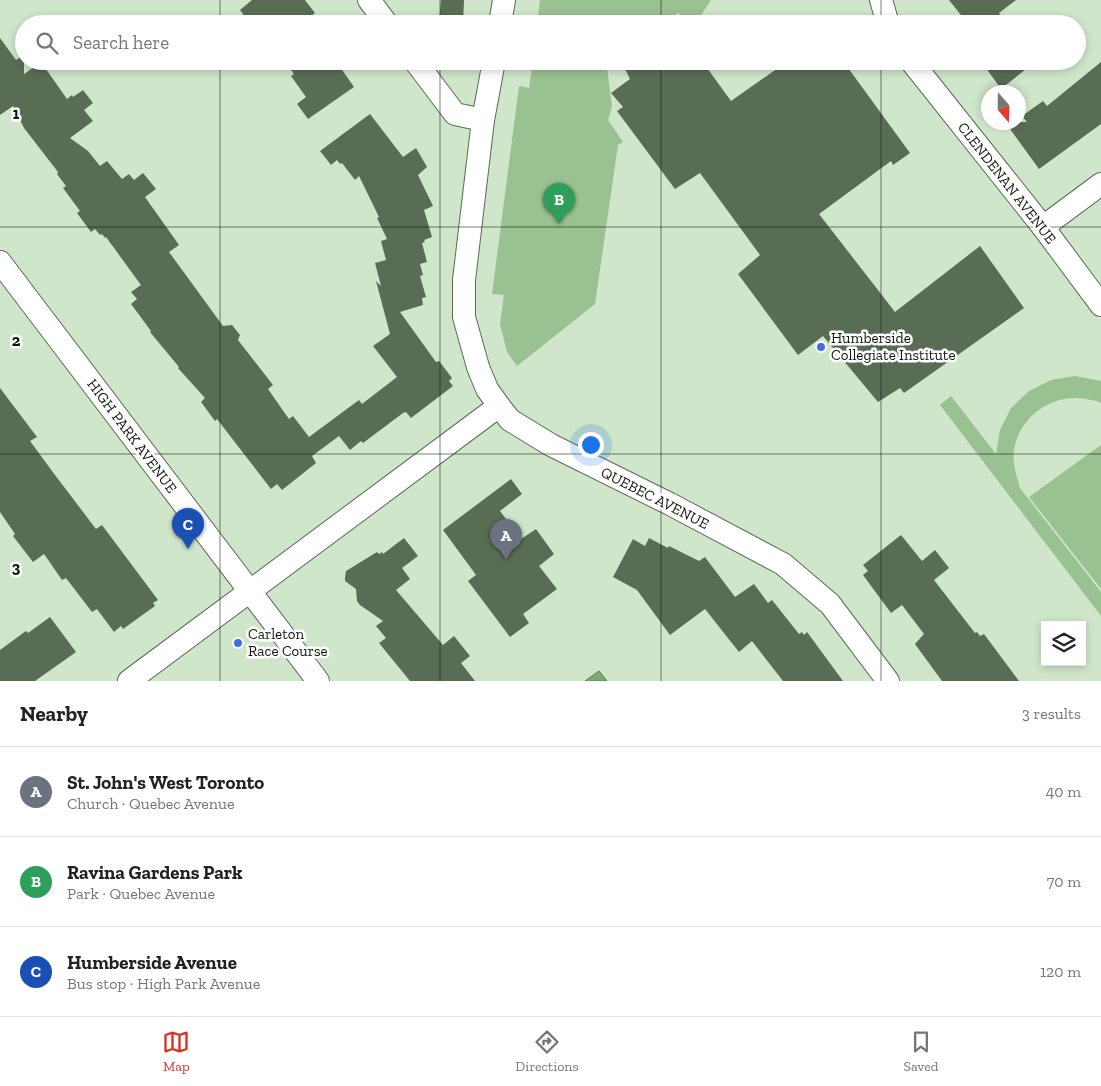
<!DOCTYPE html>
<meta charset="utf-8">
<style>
:root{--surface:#fff;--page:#f6f6f6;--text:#222;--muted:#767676;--line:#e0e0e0;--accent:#d93025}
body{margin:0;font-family:"Zilla Slab",serif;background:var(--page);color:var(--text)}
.controls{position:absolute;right:15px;bottom:15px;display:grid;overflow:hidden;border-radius:0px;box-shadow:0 2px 8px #0003}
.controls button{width:45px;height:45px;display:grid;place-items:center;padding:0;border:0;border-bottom:1px solid var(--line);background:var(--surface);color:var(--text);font:25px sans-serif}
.compass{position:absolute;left:981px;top:85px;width:45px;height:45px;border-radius:50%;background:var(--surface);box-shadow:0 2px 8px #0003;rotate:160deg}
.you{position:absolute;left:590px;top:444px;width:18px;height:18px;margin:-12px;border:4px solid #fff;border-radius:50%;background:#1a73e8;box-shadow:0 0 0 8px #1a73e833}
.badge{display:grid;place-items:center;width:32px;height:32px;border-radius:50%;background:var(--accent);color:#fff;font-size:16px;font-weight:700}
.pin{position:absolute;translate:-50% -41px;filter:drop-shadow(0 1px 2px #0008)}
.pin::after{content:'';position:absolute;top:26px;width:18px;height:15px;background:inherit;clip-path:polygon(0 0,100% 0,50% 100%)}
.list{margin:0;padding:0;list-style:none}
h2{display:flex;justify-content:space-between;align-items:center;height:65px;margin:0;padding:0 20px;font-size:21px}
h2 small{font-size:16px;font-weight:400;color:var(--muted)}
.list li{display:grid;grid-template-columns:32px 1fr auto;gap:15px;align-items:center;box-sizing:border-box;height:90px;padding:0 20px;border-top:1px solid var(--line)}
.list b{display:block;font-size:19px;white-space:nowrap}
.list p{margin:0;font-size:16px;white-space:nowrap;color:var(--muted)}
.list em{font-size:16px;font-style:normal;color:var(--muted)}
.icon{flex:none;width:28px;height:28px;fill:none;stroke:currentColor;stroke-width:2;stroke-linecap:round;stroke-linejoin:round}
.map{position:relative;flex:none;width:1101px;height:681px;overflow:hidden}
.search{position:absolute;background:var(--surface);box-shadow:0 2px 8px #0003;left:15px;right:15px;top:15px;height:55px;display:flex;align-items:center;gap:12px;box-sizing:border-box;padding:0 18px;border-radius:28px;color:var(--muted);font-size:19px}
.sheet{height:335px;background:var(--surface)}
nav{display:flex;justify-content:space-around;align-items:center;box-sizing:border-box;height:70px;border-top:1px solid var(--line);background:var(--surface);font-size:14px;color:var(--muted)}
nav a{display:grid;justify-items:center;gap:2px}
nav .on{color:var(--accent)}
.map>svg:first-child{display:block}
.park{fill:#9ac191}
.water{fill:url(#water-ripples);stroke:#5a7e52}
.building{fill:#596d55}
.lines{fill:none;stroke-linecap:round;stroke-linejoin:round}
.minor-casing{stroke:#586c53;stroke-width:24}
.minor{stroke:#fff;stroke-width:22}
.grid{fill:none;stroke:#0e160d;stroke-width:1;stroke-opacity:0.55}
.poi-dot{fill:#446ee0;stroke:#fff;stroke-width:2}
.labels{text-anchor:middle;stroke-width:5;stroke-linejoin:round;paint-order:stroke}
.street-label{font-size:15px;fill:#0e160d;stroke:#fff}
.poi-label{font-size:15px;fill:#0e160d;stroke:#fff;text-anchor:start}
.grid-label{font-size:16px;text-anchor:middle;font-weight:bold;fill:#0e160d;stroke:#fff;stroke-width:5;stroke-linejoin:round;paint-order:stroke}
</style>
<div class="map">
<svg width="1101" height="681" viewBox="0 0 1101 681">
<defs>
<pattern id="water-ripples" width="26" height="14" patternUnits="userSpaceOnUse" patternTransform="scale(1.25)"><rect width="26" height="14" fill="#7bab70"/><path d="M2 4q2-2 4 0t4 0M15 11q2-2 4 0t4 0" fill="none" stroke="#638a5a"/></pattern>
</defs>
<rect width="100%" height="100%" fill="#cfe6ca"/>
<g class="park">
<path d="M540,0H711L695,24L678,13L664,24H537Z"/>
<path d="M533,61H615L607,68L612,106L608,120L623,142L618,145L595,304L517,366L507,352L500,324L504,295L492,294L519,86L529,88Z"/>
<path d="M1075,376L1101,381V403C1096,400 1091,400 1086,399C1054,393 1023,414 1015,445C1011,460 1016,474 1020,488L1101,592V616L940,405L951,396L996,454L1000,430L1011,408L1029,391L1051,380Z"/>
<path d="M1101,445V589L1029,497Z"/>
</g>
<path class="water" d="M599,671L607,681H585Z"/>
<g class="building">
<path d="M252,0H305L315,13L301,24H250L240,10Z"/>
<path d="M441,0H464L463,24H439Z"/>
<path d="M949,0H1016L999,13L1007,24H968Z"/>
<path d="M0,38L16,60L24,55V74L41,62L67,99L72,95L73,97L83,90L93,103L84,110L93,121L70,138L88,151L100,166L107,161L122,179L129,174L134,180L143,173L156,189L145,197L179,245L169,252L223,326L232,325L240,335L238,340L273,385L268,389L289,419L293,416L309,437L359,400L362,404L397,377L373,346L390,334L376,281L381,286L375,263L386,260L381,241L387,239L377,218L379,217L359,176L355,180L342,163L340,164L337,160L331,165L320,151L370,114L403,157L416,148L427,167L418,175L433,206L424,210L432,237L424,240L425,242L422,243L427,262L420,264L423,275L420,276L426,297L422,298L423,305L400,312L436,362L439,361L452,378L449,381L453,386L411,418L406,412L403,413L363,443L361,441L350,450L339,436L312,456L316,463L282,490L277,484L271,489L217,419L215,421L201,402L205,398L178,368L179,367L150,332L151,331L131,304L137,299L131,292L141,285L106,237L105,238L102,234L100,235L95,229L91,232L77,213L80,211L63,188L66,186L57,174L58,172L24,128L13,106L0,115Z"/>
<path d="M284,61H336L354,87L308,119L297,104L306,97L291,76L294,74Z"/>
<path d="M621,61H702L731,101L788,61H843L910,153L893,165L891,161L819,214L895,312L980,246L1024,308L904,393L900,388L878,402L823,336L798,355L738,274L760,255L700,173L675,189L617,111L623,107L611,93L630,79Z"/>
<path d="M981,61H1036L1001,89Z"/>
<path d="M1101,62V124L1039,169L1005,122H1027L1022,116L1043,101L1047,106Z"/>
<path d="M0,388L37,437L30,441L55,475L96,529L102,525L158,600L153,603L155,606L123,629L121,626L114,632L97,609L92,612L66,578L62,580L44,554L33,562L13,536L15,534L0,512Z"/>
<path d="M511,479L522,494L500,511L521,539L536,529L554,554L539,566L557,589L523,614L529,623L510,637L468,581L476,575L443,530Z"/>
<path d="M901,535L922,561L935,550L949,568L934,580L975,633L977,632L980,636L984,634L1019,681H942L915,644L924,634L902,605L891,613L863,575L868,571L863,565Z"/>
<path d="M404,538L418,556L402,568L410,579L396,590L443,645L454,636L470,656L461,663L475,681H410L379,643L386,638L376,626L383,621L360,605L357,601L356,589L345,581V577L346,571L377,552L379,554L382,552L383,554Z"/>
<path d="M649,538L668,548L669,546L699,561L705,557L735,597L754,584L768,603L772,600L799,634L802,632L804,635L807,632L843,681H783L752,641L739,652L705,609L670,635L637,590L613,577L633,539L645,546Z"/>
<path d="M50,617L76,652L35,681H0V650L26,631L28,633Z"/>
</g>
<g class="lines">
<g class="minor-casing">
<g id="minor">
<path d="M369,0L387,24"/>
<path d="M881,0L888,24"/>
<path d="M500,24L504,0"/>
<path d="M415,61L455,114L483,120L464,280V317L478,367L487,389L499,406L510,420L551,445L670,504L783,564L830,604L888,681"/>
<path d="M911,61L1043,227L1101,305"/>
<path d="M483,120L494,61"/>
<path d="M1043,227L1101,184"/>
<path d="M0,262L318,681"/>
<path d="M129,681L499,406"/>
</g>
</g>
<use href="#minor" class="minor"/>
</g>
<path class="grid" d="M220,0V24M440,0V24M661,0V24M881,0V24M220,61V681M440,61V681M661,61V681M881,61V681M0,227H1101M0,454H1101"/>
<g class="poi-dot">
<circle cx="821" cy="347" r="5"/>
<circle cx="238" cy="643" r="5"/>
</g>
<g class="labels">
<g class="street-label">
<text transform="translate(1007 183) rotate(52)" y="5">CLENDENAN AVENUE</text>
<text transform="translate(132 436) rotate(53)" y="5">HIGH PARK AVENUE</text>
<text transform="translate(655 498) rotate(27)" y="5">QUEBEC AVENUE</text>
</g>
<g class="poi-label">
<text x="831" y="343">Humberside<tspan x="831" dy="17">Collegiate Institute</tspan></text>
<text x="248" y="639">Carleton<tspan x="248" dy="17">Race Course</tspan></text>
</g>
</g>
<g class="grid-label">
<text x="16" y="119">1</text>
<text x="16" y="346">2</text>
<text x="16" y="573">3</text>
</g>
</svg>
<div class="controls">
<button><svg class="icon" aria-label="layers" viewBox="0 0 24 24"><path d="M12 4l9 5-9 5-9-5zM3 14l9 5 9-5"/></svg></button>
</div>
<svg class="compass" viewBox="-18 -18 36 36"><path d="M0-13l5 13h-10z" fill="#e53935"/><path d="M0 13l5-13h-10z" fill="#767676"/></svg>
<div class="you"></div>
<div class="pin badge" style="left:506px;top:560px;background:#6b7280">A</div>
<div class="pin badge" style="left:559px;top:224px;background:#2e9e5b">B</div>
<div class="pin badge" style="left:188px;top:549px;background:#1a4fb4">C</div>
<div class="search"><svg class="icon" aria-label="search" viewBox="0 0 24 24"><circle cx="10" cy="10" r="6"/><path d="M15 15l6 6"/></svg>Search here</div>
</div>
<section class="sheet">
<h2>Nearby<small>3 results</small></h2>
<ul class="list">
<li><span class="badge" style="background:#6b7280">A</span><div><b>St. John's West Toronto</b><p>Church · Quebec Avenue</p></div><em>40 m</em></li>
<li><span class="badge" style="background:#2e9e5b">B</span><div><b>Ravina Gardens Park</b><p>Park · Quebec Avenue</p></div><em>70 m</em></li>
<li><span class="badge" style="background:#1a4fb4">C</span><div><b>Humberside Avenue</b><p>Bus stop · High Park Avenue</p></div><em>120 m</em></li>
</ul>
</section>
<nav>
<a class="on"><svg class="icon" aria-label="map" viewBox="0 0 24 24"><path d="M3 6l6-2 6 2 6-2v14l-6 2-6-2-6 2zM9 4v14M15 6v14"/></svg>Map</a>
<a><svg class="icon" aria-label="directions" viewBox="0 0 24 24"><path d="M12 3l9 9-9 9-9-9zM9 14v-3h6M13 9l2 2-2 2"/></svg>Directions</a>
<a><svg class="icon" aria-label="saved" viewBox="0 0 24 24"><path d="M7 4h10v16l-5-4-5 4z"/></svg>Saved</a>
</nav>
